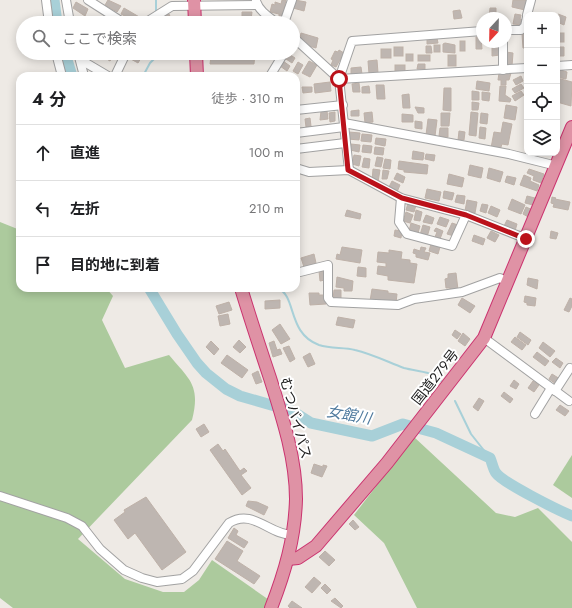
<!DOCTYPE html>
<html lang="ja">
<meta charset="utf-8">
<style>
:root{--surface:#fff;--page:#f2f2f2;--text:#202124;--muted:#757577;--line:#e0e0e0}
body{margin:0;font-family:Jost,"Noto Sans JP",sans-serif;background:var(--page);color:var(--text)}
.controls{position:absolute;right:12px;top:12px;display:grid;overflow:hidden;border-radius:8px;box-shadow:0 2px 10px #0003}
.controls button{width:36px;height:36px;display:grid;place-items:center;padding:0;border:0;border-bottom:1px solid var(--line);background:var(--surface);color:var(--text);font:20px sans-serif}
.compass{position:absolute;left:476px;top:12px;width:36px;height:36px;border-radius:50%;background:var(--surface);box-shadow:0 2px 10px #0003;rotate:202deg}
.stop{position:absolute;width:12px;height:12px;margin:-9px;border:3px solid #bb111a;border-radius:50%;background:#fff}
.stop.end{background:#bb111a;border-color:#fff;box-shadow:0 1px 4px #0008}
.list{margin:0;padding:0;list-style:none}
h2{display:flex;justify-content:space-between;align-items:center;height:52px;margin:0;padding:0 16px;font-size:17px}
h2 small{font-size:13px;font-weight:400;color:var(--muted)}
.list li{display:grid;grid-template-columns:26px 1fr auto;gap:12px;align-items:center;box-sizing:border-box;height:56px;padding:0 16px;border-top:1px solid var(--line)}
.list b{display:block;font-size:15px;white-space:nowrap}
.list em{font-size:13px;font-style:normal;color:var(--muted)}
.icon{flex:none;width:22px;height:22px;fill:none;stroke:currentColor;stroke-width:2;stroke-linecap:round;stroke-linejoin:round}
.map{position:relative;flex:none;width:572px;height:608px;overflow:hidden}
.search{position:absolute;background:var(--surface);box-shadow:0 2px 10px #0003;left:16px;top:16px;width:284px;height:44px;display:flex;align-items:center;gap:10px;box-sizing:border-box;padding:0 14px;border-radius:22px;color:var(--muted);font-size:15px}
.panel{position:absolute;background:var(--surface);box-shadow:0 2px 10px #0003;left:16px;top:72px;width:284px;height:220px;border-radius:12px}
.map>svg:first-child{display:block}
.forest{fill:#acca9d}
.lines{fill:none;stroke-linecap:round;stroke-linejoin:round}
.stream{stroke:#a8d0d8;stroke-width:2}
.river{stroke:#a8d0d8;stroke-width:11}
.building{fill:#beb6b1;stroke:#beb1a8}
.minor-casing{stroke:#a2a2a2;stroke-width:10}
.highway-casing{stroke:#cb336f;stroke-width:14}
.minor{stroke:#fff;stroke-width:8}
.highway{stroke:#df92a5;stroke-width:12}
.route{stroke:#bb111a;stroke-width:5}
.labels{text-anchor:middle;stroke-width:4;stroke-linejoin:round;paint-order:stroke}
.street-label{font-size:14px;fill:#1e1e1e;stroke:#fff}
.water-label{font-size:15px;font-style:italic;fill:#4f7a9e;stroke:#fff}
</style>
<div class="map">
<svg width="572" height="608" viewBox="0 0 572 608">
<rect width="100%" height="100%" fill="#eeeae5"/>
<g class="forest">
<path d="M0,222L20,230V288H106L113,296L102,320L125,368L169,355C189,379 201,385 192,420L78,539L125,579L163,592H184L199,580L212,560L272,602L269,608H13L0,598Z"/>
<path d="M414,437L496,513L515,517L538,508L572,542V608H417L384,543L354,515Z"/>
<path d="M572,455V498L553,485Z"/>
</g>
<g class="lines">
<g class="stream">
<path d="M156,0V12"/>
<path d="M157,20L158,23"/>
<path d="M143,76L150,63L160,53"/>
<path d="M278,288C297,297 287,333 319,345C331,349 344,347 355,350C372,354 388,362 404,368C412,370 420,371 428,373C433,374 437,378 441,381"/>
<path d="M455,401L471,434L490,458"/>
</g>
<g class="river">
<path d="M54,0L57,23"/>
<path d="M65,53L72,76"/>
<path d="M149,288L177,334L197,363L206,373L226,389L240,396L292,411L311,423L372,436L403,424L436,433L490,458C492,462 493,469 496,473C503,483 558,510 572,516"/>
</g>
</g>
<g class="building">
<path d="M108,0L121,6L117,12L105,5Z"/>
<path d="M282,0H286L282,17H279V14L270,12L272,4L275,5V2L281,4Z"/>
<path d="M295,0L306,2L304,11L293,8Z"/>
<path d="M513,0H527L525,10L512,7Z"/>
<path d="M76,2L88,9L85,16L73,8Z"/>
<path d="M124,8L141,18L138,23L121,14Z"/>
<path d="M490,8H496V18H489Z"/>
<path d="M460,10L462,18L454,19L453,11Z"/>
<path d="M242,12H252L251,20L242,19Z"/>
<path d="M169,14L173,23H164L161,17Z"/>
<path d="M515,14L521,15L520,19L523,20L522,25L513,24Z"/>
<path d="M558,14L566,17L564,25L557,22Z"/>
<path d="M301,33L318,38L316,48L309,46L300,38Z"/>
<rect x="557" y="33" width="7" height="9"/>
<path d="M522,34H527V48H523Z"/>
<path d="M476,37H481L482,49H476Z"/>
<path d="M437,38L438,43L427,44V39Z"/>
<rect x="460" y="41" width="5" height="10"/>
<path d="M492,42H499L500,55L492,56Z"/>
<path d="M445,43L455,45V53L443,52V44Z"/>
<rect x="434" y="45" width="6" height="7"/>
<path d="M426,46H431L432,53H426Z"/>
<rect x="394" y="47" width="9" height="9"/>
<path d="M557,47H564V56H557V57Z"/>
<rect x="381" y="49" width="10" height="9"/>
<path d="M339,50L344,53L336,67L331,65L333,60L331,59L335,51L338,52Z"/>
<path d="M506,52L513,53L512,66L505,65Z"/>
<path d="M108,53H115L110,61L105,58Z"/>
<path d="M132,53L141,58L138,63L129,58Z"/>
<path d="M247,53H255L254,64H210L211,56H247Z"/>
<path d="M289,54L295,58L292,63L286,59Z"/>
<rect x="406" y="54" width="7" height="7"/>
<rect x="418" y="55" width="12" height="6"/>
<rect x="448" y="55" width="8" height="11"/>
<path d="M377,60L378,73L369,74L368,61Z"/>
<path d="M283,61L290,66L287,71L280,66Z"/>
<path d="M309,61L317,65L310,77L302,73Z"/>
<path d="M298,62L303,65L298,74L293,71Z"/>
<path d="M418,64H425V69H417Z"/>
<rect x="395" y="65" width="10" height="7"/>
<path d="M361,67L362,74L351,75V68Z"/>
<path d="M557,69L567,72L566,79L557,77Z"/>
<path d="M499,73H511L509,80H506V85H501V80H498Z"/>
<path d="M521,76L523,81L516,85L513,80Z"/>
<path d="M557,78L572,82L571,106L557,102Z"/>
<path d="M477,81L490,83L489,91L476,89Z"/>
<path d="M330,82L331,91L315,93L314,84Z"/>
<path d="M359,83L360,92H353L352,84Z"/>
<path d="M521,84L524,88L515,93L512,89Z"/>
<path d="M376,85H384L385,99H377Z"/>
<path d="M369,86L370,93H362V87Z"/>
<path d="M500,86H506L505,95L511,99L510,102L499,101Z"/>
<path d="M302,87H312V92L303,93Z"/>
<path d="M444,88H451V111L443,110Z"/>
<path d="M472,91L479,92V100H472Z"/>
<path d="M521,91L524,95L515,101L512,96Z"/>
<path d="M482,92L490,93L489,101L482,100Z"/>
<path d="M409,94L410,108H403L402,95Z"/>
<path d="M472,102L479,103L478,110H472Z"/>
<path d="M506,105L517,107L515,120L504,118Z"/>
<path d="M415,107L424,108V113H418Z"/>
<path d="M359,110V116H351V111Z"/>
<path d="M321,111H327L328,119L320,120Z"/>
<path d="M335,112V121L330,122L329,113Z"/>
<path d="M372,112L373,122L365,123L364,113Z"/>
<path d="M471,112L478,113L476,136L469,135Z"/>
<path d="M441,113H450L449,126H441Z"/>
<path d="M481,113L488,114L487,124L480,123Z"/>
<path d="M402,114L413,115V122H402Z"/>
<path d="M310,118L311,126L306,127L305,119Z"/>
<path d="M428,119L437,120L435,136L426,135Z"/>
<path d="M415,121L422,122V129L415,128Z"/>
<path d="M503,122L512,124L508,145L502,144L500,150L491,148L494,132L501,133Z"/>
<path d="M480,127L486,128L485,139L479,138Z"/>
<path d="M440,128H448V137L439,136Z"/>
<path d="M459,131L465,132L464,140H458Z"/>
<path d="M349,132L360,133L359,140L348,139Z"/>
<path d="M362,134L372,135L371,142L361,141Z"/>
<path d="M376,138L386,139L385,146L375,144Z"/>
<path d="M351,144L360,145L359,152L350,150Z"/>
<path d="M363,145L372,146L371,153L362,152Z"/>
<path d="M375,147L384,148L383,155L374,154Z"/>
<path d="M413,151L424,153L423,160L412,159Z"/>
<path d="M426,154L435,155L434,161L425,159Z"/>
<path d="M354,155L361,156L359,166L352,164Z"/>
<path d="M377,157L383,158L381,167L375,166Z"/>
<path d="M364,158L370,159L369,168L362,167Z"/>
<path d="M385,159L391,160L390,169L383,168Z"/>
<path d="M399,161L428,165L427,174L404,172V170L398,169Z"/>
<path d="M470,165L483,168L481,178L468,175Z"/>
<path d="M489,168L503,172L500,182L487,178Z"/>
<path d="M373,169L380,170L378,182L372,181Z"/>
<path d="M529,169L544,174L541,183L533,180L534,176L527,173Z"/>
<path d="M383,170L389,171L387,179H382Z"/>
<path d="M397,173L405,177L403,183L394,179Z"/>
<path d="M449,174L464,178L462,187L447,184Z"/>
<path d="M524,175L531,178L530,181L539,185L537,191L520,185Z"/>
<path d="M507,176L516,178L514,185L505,182Z"/>
<path d="M392,181L400,185L397,192L389,187Z"/>
<path d="M427,189L441,192L439,201L425,198Z"/>
<path d="M444,191L454,193L452,200L443,198Z"/>
<path d="M457,195L465,196L464,204L455,202Z"/>
<path d="M527,196L539,199L537,206L525,203Z"/>
<path d="M552,197L556,198L555,199L570,202L568,210L553,207L554,204L551,203Z"/>
<path d="M512,199L525,205L521,214L508,209Z"/>
<path d="M467,200L477,202L475,213L465,211Z"/>
<path d="M408,203L416,205L414,212L406,210Z"/>
<path d="M482,204L488,205L486,213L480,211Z"/>
<path d="M491,206L500,210L497,217L488,213Z"/>
<path d="M526,207L533,210L530,218L523,214Z"/>
<path d="M347,210L361,214L360,219L345,216Z"/>
<path d="M416,210L422,212L420,221L414,220Z"/>
<path d="M406,212L413,215L410,223L403,221Z"/>
<path d="M426,215L434,218L432,224L423,222Z"/>
<path d="M440,217L449,220L446,227L437,224Z"/>
<path d="M507,220L517,224L515,231L504,226Z"/>
<path d="M411,223L420,226L418,233L409,231Z"/>
<path d="M452,223L458,225L454,236L447,234Z"/>
<path d="M423,225L430,227L427,237L420,235Z"/>
<path d="M436,228L443,231L440,239L435,237L437,232L434,231Z"/>
<path d="M395,230L402,231L401,238L394,236Z"/>
<path d="M491,231L499,235L495,242L487,238Z"/>
<path d="M551,231L558,233L556,239L550,238Z"/>
<path d="M474,235L485,239L483,245L472,241Z"/>
<path d="M431,244L440,247L438,254L429,251Z"/>
<path d="M342,247L362,250L360,263L336,259L337,254L340,255Z"/>
<path d="M421,247L426,248L424,252L430,253L428,260L416,257V254L413,253L414,249L420,251Z"/>
<path d="M389,250L402,252L401,259L410,260V263L417,264L414,283L388,280V276L377,274L378,266L386,267V263L377,262L378,252L389,253Z"/>
<path d="M314,254L316,263L304,267L301,258Z"/>
<path d="M358,267L366,268V277L357,276Z"/>
<path d="M319,271H324L325,280L320,281Z"/>
<path d="M456,273L458,290H450V288H446L445,279L448,278V274Z"/>
<path d="M337,277L353,281L352,291H344V288L336,287Z"/>
<path d="M528,278L538,280L537,289L527,285Z"/>
<path d="M372,289L388,291V293L397,294L396,303L370,301Z"/>
<path d="M334,290H341V299H333Z"/>
<path d="M309,293H319V295H326V304L310,305Z"/>
<path d="M525,296L536,298L535,306L527,305V303L524,302Z"/>
<path d="M462,298L475,306L470,313L458,305Z"/>
<path d="M570,298L572,299V306L569,312L564,310Z"/>
<path d="M280,300V308L265,309V301Z"/>
<path d="M229,302L232,310L219,314L216,306Z"/>
<path d="M228,314L230,324L220,326L218,316Z"/>
<path d="M338,317L355,320L353,328L336,325Z"/>
<path d="M280,324L290,339L281,344L272,330Z"/>
<path d="M455,330L461,334L457,339L452,335Z"/>
<path d="M520,332L531,340L528,345L517,337Z"/>
<path d="M463,333L470,339L465,346L458,341Z"/>
<path d="M515,337L526,345L522,350L511,342Z"/>
<path d="M239,340L246,347L240,353L233,347Z"/>
<path d="M211,341L219,349L214,355L206,347Z"/>
<path d="M274,341L277,350L280,349L282,354L273,357L269,343Z"/>
<path d="M543,342L555,351L550,357L539,348Z"/>
<path d="M289,346L295,359L290,362L283,348Z"/>
<path d="M537,352L549,361L545,366L533,357Z"/>
<path d="M310,353L315,364L308,367L303,357Z"/>
<path d="M227,355L248,370L242,378L221,363Z"/>
<path d="M556,358L563,363L560,368L552,362Z"/>
<path d="M258,371L262,382L256,384L252,374Z"/>
<path d="M552,374L560,379L556,384L549,379Z"/>
<path d="M514,380L519,384L516,389L510,386Z"/>
<path d="M533,381L539,385L534,392L528,388Z"/>
<path d="M504,392L513,399L510,403L501,396Z"/>
<path d="M479,398L484,401L478,411L473,407Z"/>
<path d="M560,405L569,411L565,416L556,410Z"/>
<path d="M204,424L209,432L201,437L196,429Z"/>
<path d="M218,444L223,451L225,449L240,471L244,468L247,471L241,475L251,488L242,495L210,450Z"/>
<path d="M314,464L323,467V465L327,466L322,477L311,473Z"/>
<path d="M146,497L186,552L162,570L135,533L128,539L114,520L125,512L124,510Z"/>
<path d="M248,501L257,502L268,507L264,515L246,506Z"/>
<path d="M353,520L359,527L355,530L349,524Z"/>
<path d="M234,528L238,531L236,535L248,542L244,548L228,538Z"/>
<path d="M227,541L243,551L237,561L260,576L254,584L215,559Z"/>
<path d="M325,551L335,560L329,566L319,557Z"/>
<path d="M314,577L321,583L312,593L305,587Z"/>
<path d="M325,584L331,590L327,594L321,588Z"/>
<path d="M335,598L343,606L341,608L331,601Z"/>
<path d="M292,601L302,608H290L288,606Z"/>
</g>
<g class="lines">
<g class="minor-casing">
<g id="minor">
<path d="M46,0L49,23"/>
<path d="M66,0L70,23"/>
<path d="M88,0L124,23"/>
<path d="M256,1C259,11 269,17 277,23"/>
<path d="M527,15L531,0"/>
<path d="M145,23L172,6L257,5"/>
<path d="M284,23L292,0"/>
<path d="M506,30H521L525,26L527,17"/>
<path d="M293,37L339,79L527,68"/>
<path d="M503,42V70"/>
<path d="M56,53L62,76"/>
<path d="M78,53L84,76"/>
<path d="M81,63H86L108,76"/>
<path d="M557,66L572,65"/>
<path d="M115,76L126,53"/>
<path d="M270,76L284,53"/>
<path d="M296,110L343,105"/>
<path d="M344,123L509,154L557,166"/>
<path d="M296,133L344,127"/>
<path d="M296,149L345,143"/>
<path d="M296,168L309,172L349,170L401,198L466,215L527,239"/>
<path d="M349,170L339,79L352,41L482,31"/>
<path d="M401,198L399,222L407,234L452,246L466,215"/>
<path d="M296,273L328,265V298L331,302L398,305L414,299L462,292L500,278L508,282"/>
<path d="M484,338L569,401"/>
<path d="M555,391L570,368"/>
<path d="M535,414L551,388"/>
<path d="M0,496L67,518L82,526L100,549L124,570L142,578L157,582L182,579L193,571L229,523C253,508 269,535 293,535"/>
</g>
</g>
<g class="highway-casing">
<g id="highway">
<path d="M194,0L195,23"/>
<path d="M196,53L197,76"/>
<path d="M241,288C250,318 260,348 270,378C282,416 296,458 296,499C295,538 285,572 271,608"/>
<path d="M288,559L298,558L316,546L387,463L484,338L572,127"/>
</g>
</g>
<use href="#minor" class="minor"/>
<use href="#highway" class="highway"/>
</g>
<g class="lines">
<path class="route" d="M339,79L348,170L402,198L466,215L526,239"/>
</g>
<g class="labels">
<g class="street-label">
<text transform="translate(435 377) rotate(-52)" y="5">国道279号</text>
<text transform="translate(296 418) rotate(75)" y="5">むつバイパス</text>
</g>
<g class="water-label">
<text transform="translate(349 415) rotate(10)" y="5">女館川</text>
</g>
</g>
</svg>
<div class="controls">
<button>+</button>
<button>−</button>
<button><svg class="icon" aria-label="locate" viewBox="0 0 24 24"><circle cx="12" cy="12" r="6"/><path d="M12 2v4M12 18v4M2 12h4M18 12h4"/></svg></button>
<button><svg class="icon" aria-label="layers" viewBox="0 0 24 24"><path d="M12 4l9 5-9 5-9-5zM3 14l9 5 9-5"/></svg></button>
</div>
<svg class="compass" viewBox="-18 -18 36 36"><path d="M0-13l5 13h-10z" fill="#e53935"/><path d="M0 13l5-13h-10z" fill="#757577"/></svg>
<div class="stop" style="left:339px;top:79px"></div>
<div class="stop end" style="left:526px;top:239px"></div>
<div class="search"><svg class="icon" aria-label="search" viewBox="0 0 24 24"><circle cx="10" cy="10" r="6"/><path d="M15 15l6 6"/></svg>ここで検索</div>
<section class="panel">
<h2>4 分<small>徒歩 · 310 m</small></h2>
<ul class="list">
<li><svg class="icon" aria-label="ahead" viewBox="0 0 24 24"><path d="M12 20V5M6 11l6-6 6 6"/></svg><div><b>直進</b></div><em>100 m</em></li>
<li><svg class="icon" aria-label="left" viewBox="0 0 24 24"><path d="M17 20v-9H6M10 6l-5 5 5 5"/></svg><div><b>左折</b></div><em>210 m</em></li>
<li><svg class="icon" aria-label="arrive" viewBox="0 0 24 24"><path d="M6 21V4h12l-3 4 3 4H6"/></svg><div><b>目的地に到着</b></div></li>
</ul>
</section>
</div>
